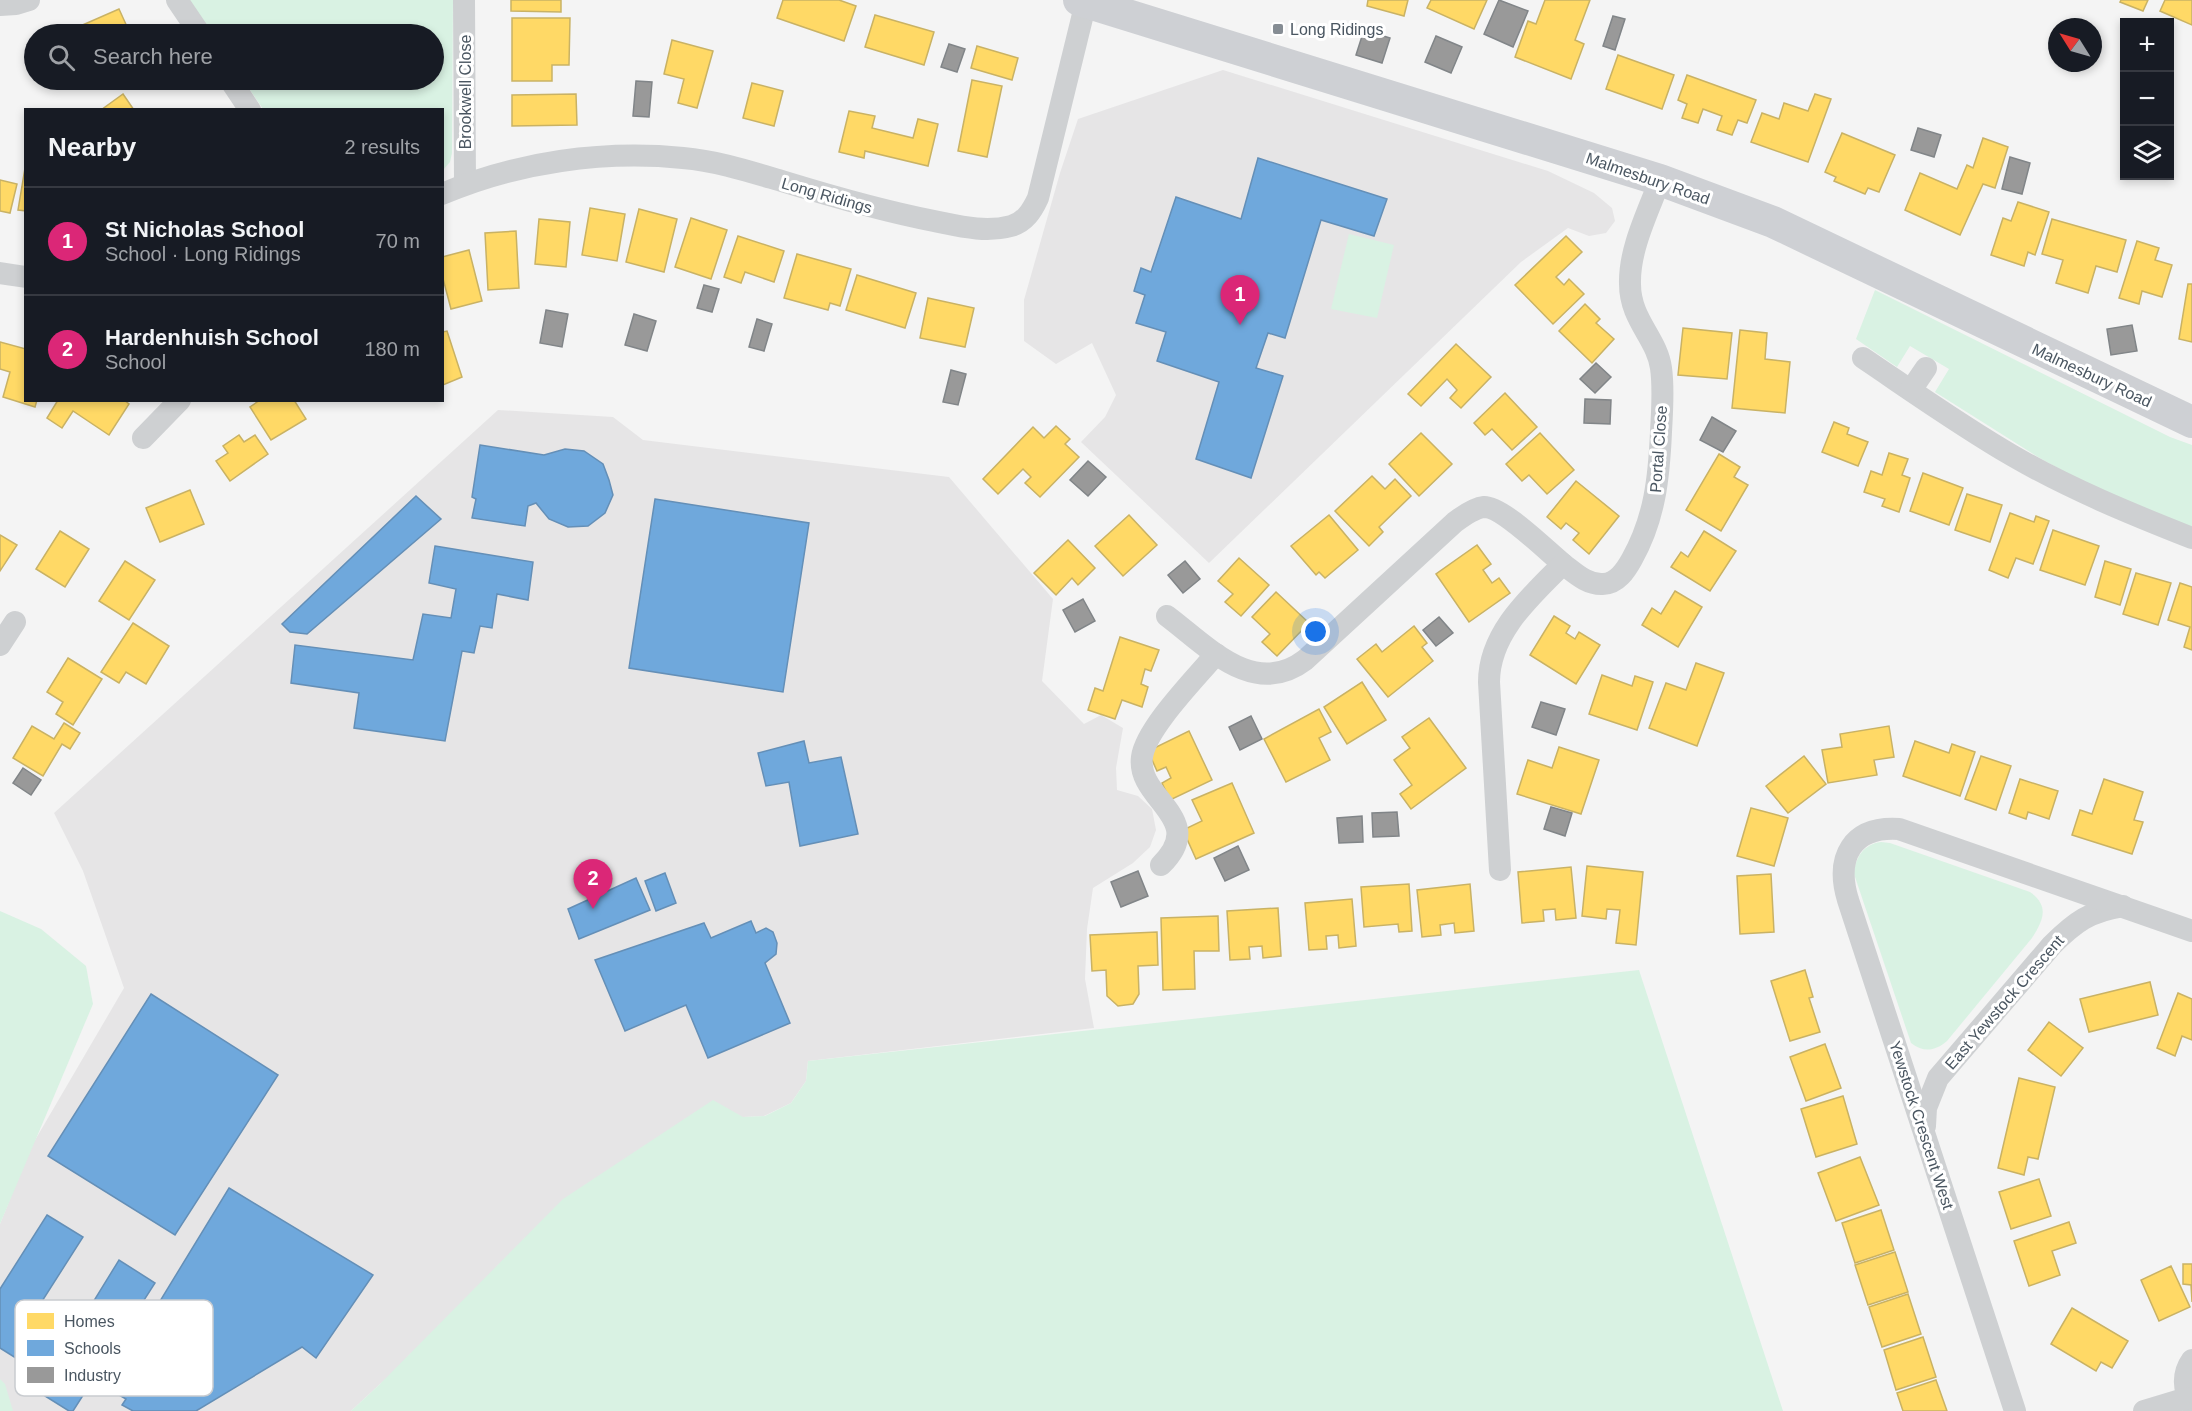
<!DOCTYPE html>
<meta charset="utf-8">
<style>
:root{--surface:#171b24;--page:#20242c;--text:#f1f3f6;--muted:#9ea1a6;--line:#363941;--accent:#db2777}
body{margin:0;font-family:Arial,sans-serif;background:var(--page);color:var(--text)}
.controls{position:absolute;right:18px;top:18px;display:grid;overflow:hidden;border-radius:0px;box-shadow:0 3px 9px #0003}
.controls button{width:54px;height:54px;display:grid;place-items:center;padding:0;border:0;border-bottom:2px solid var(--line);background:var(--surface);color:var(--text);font:30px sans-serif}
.compass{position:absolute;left:2048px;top:18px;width:54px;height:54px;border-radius:50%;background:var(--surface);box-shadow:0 3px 9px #0003;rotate:307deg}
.you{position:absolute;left:1316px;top:632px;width:21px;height:21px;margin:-15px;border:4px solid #fff;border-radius:50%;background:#1a73e8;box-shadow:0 0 0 9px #1a73e833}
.badge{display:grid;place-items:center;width:39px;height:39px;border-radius:50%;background:var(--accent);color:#fff;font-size:20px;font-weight:700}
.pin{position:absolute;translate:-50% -50px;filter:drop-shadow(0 2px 3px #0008)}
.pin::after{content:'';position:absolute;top:32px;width:21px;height:18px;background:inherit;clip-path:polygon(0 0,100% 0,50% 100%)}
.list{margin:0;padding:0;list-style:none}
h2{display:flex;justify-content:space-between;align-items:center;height:78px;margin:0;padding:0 24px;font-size:26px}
h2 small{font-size:20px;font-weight:400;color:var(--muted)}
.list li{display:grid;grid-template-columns:39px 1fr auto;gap:18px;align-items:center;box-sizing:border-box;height:108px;padding:0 24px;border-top:2px solid var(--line)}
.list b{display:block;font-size:22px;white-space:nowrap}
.list p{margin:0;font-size:20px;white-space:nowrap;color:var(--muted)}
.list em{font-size:20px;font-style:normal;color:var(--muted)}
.icon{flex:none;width:33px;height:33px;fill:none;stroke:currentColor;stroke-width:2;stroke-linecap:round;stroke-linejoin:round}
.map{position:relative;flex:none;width:2192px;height:1411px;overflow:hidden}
.search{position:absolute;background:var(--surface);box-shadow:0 3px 9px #0003;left:24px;top:24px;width:420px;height:66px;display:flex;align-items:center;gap:15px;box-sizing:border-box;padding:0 21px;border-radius:33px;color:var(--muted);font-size:22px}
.panel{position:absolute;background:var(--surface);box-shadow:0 3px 9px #0003;left:24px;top:108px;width:420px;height:294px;border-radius:0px}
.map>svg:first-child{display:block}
.education{fill:#e6e5e6}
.green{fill:#d9f2e3}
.homes{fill:#ffd966;stroke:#c9b264;stroke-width:1.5}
.schools{fill:#6fa8dc;stroke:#648fb7;stroke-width:1.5}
.industry{fill:#999;stroke:#818588;stroke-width:1.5}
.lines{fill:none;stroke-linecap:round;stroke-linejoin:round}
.minor{stroke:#ced0d2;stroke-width:22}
.secondary{stroke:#ced0d4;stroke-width:32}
.poi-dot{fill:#868d94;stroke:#fff;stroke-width:2}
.labels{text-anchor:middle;stroke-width:6;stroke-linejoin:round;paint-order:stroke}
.poi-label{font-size:16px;fill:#4a5661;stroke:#fff;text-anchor:start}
.street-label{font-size:16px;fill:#4a5661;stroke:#fff}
.key{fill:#fff;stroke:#c9ccd0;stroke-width:1.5}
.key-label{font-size:16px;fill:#4a5661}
</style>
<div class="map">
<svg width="2192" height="1411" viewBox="0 0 2192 1411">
<rect width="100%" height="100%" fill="#f4f4f4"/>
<g class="education">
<path d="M1223,70L1548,171L1594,193L1612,208L1615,221L1606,233L1589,236L1568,228L1521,262L1209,563L1081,442L1105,417L1116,395L1092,343L1056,364L1024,341V300L1060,173L1078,119Z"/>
<path d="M498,410L613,417L643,440L949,477L1053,599L1042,681L1084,724L1101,715L1123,728L1116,768L1117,790L1138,796L1152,809L1156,830L1150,847L1133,863L1093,888L1087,929L1085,979L1094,1028L808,1061L806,1081L791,1103L764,1116L743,1117L380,1384L351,1411H0V1224L31,1147L124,988L83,871L54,813Z"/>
</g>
<g class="green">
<path d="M189,0H453L452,153L450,162L443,170L442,110L263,109L243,80H434V34H213Z"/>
<path d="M1349,234L1394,245L1377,318L1331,309Z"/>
<path d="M1875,290L2170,437L2192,445V527L2115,500L2038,457L1935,392L1949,369L1910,346L1897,367L1856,339Z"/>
<path d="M1881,842L1890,843L2030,892C2050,906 2043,921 2032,938L1947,1041C1935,1051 1924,1053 1911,1043L1854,874C1855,857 1864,844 1881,842Z"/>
<path d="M0,911L41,929L86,966L93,1004L0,1224Z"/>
<path d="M1639,970L1783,1411H351L380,1384L563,1199L713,1100L743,1117L765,1116L791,1103L806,1081L808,1061Z"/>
<path d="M0,1379L5,1384L13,1411H0Z"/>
</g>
<g class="homes">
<path d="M511,0H561V12L511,11Z"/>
<path d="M783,0H839L856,6L844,41L777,18Z"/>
<path d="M1368,0H1408L1404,16L1367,6Z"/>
<path d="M1431,0H1487L1474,29L1427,8Z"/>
<path d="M1545,0H1590L1575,40L1584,44L1571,79L1515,57L1528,21L1536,24Z"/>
<path d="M2121,0H2148L2143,11L2120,2Z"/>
<path d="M2165,0H2192V25L2160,11Z"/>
<path d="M119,9L129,31L121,34H62Z"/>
<path d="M875,15L934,32L924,65L865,47Z"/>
<path d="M512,18H570L569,65H552V81H512Z"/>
<path d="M672,40L713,51L697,108L678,103L684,79L664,74Z"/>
<path d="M977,46L1018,58L1012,80L971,68Z"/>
<path d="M1618,55L1674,75L1662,109L1606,89Z"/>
<path d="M1687,75L1756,100L1747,123L1738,120L1732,135L1717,130L1722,116L1703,109L1698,123L1682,118L1687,104L1678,100Z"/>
<path d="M97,80H119L100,88Z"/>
<path d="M972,80L1002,86L987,157L958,151Z"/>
<path d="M752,83L783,91L774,126L743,118Z"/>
<path d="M123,94L134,110H101Z"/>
<path d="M576,94L577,125L512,126V95Z"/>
<path d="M1815,94L1831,99L1808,162L1751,142L1762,113L1779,119L1784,103L1808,111Z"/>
<path d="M849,111L875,116L872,128L913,138L918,119L938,124L928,166L865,151L864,158L839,152Z"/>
<path d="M1842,133L1895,155L1879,192L1868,188L1865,194L1834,181L1836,177L1825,172Z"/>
<path d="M1983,138L2008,147L1995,188L1983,184L1960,235L1905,210L1920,173L1957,189L1967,165L1973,168Z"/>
<path d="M25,168H26V211L18,210Z"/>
<path d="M0,180L17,184L10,213L0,211Z"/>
<path d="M2018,202L2049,212L2035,255L2028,252L2024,266L1991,255L2003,218L2011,221Z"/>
<path d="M590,208L625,214L617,261L582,255Z"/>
<path d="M639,209L677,219L664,272L626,262Z"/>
<path d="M691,218L727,230L711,279L675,267Z"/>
<path d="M539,219L570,222L566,267L535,264Z"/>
<path d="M2052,219L2126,240L2117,272L2096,266L2088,293L2056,283L2063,260L2042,254Z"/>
<path d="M516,231L519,288L488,290L485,233Z"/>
<path d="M738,236L784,251L774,282L745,272L741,283L724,277Z"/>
<path d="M1566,236L1582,252L1556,277L1564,285L1569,279L1584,294L1553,324L1515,285Z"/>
<path d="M2137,241L2159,248L2155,260L2172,265L2162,297L2142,291L2139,304L2119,298Z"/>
<path d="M469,250L482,301L451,309L442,275V257Z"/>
<path d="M797,254L851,269L840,306L830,303L828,310L784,298Z"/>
<path d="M857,275L916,293L905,328L846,310Z"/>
<path d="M2188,284H2192V342L2179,339Z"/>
<path d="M928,298L974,308L965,347L920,338Z"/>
<path d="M1585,304L1600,319L1596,323L1614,339L1592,363L1559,331Z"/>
<path d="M1683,328L1732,333L1727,379L1678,375Z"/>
<path d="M1740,330L1767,333L1765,359L1790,362L1785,413L1732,408Z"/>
<path d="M447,331L462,377L443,385L442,332Z"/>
<path d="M0,342L26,349V400H37L35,407L3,397L10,372L0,369Z"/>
<path d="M1456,344L1491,377L1461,408L1450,398L1457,390L1447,379L1421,406L1408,394Z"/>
<path d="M1505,393L1537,427L1512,450L1492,429L1485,435L1474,423Z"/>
<path d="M58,400H124L129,404L109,435L73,411L62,428L47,418Z"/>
<path d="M260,400H294L306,419L271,440L250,407Z"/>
<path d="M1834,422L1849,428L1847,434L1868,442L1858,466L1822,452Z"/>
<path d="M1056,426L1070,439L1065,444L1079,457L1040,497L1025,483L1031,477L1023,469L998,494L983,479L1033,427L1044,438Z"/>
<path d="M1421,433L1452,464L1419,496L1389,464Z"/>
<path d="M1540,433L1574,470L1547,494L1529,475L1522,481L1506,464Z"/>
<path d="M239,435L244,442L255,435L268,454L230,481L216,461L228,453L223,446Z"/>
<path d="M1889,453L1908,459L1902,475L1910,478L1899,512L1882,506L1885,499L1864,492L1871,471L1882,475Z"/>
<path d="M1719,454L1740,467L1734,477L1748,485L1721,531L1686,510Z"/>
<path d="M1923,473L1963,488L1949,525L1910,511Z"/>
<path d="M1372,476L1385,489L1395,479L1411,496L1379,527L1383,532L1369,546L1335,511Z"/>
<path d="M1576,481L1619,516L1589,554L1573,540L1579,533L1566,523L1561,529L1547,517Z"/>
<path d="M190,490L204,524L160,542L146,508Z"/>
<path d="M1967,494L2002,505L1990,542L1955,530Z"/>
<path d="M2010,513L2034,522L2036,516L2049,521L2033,564L2016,558L2008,578L1989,570Z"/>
<path d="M1129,515L1157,545L1123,576L1095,546Z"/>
<path d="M1329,515L1358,550L1325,578L1319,572L1316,575L1291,546Z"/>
<path d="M2053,530L2099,546L2085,585L2040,570Z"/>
<path d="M60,531L89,549L65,587L36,569Z"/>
<path d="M1704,531L1736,551L1710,591L1671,567L1681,552L1688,557Z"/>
<path d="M0,535L17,545L0,571Z"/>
<path d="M1068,540L1095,568L1078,585L1072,578L1056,595L1034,573Z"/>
<path d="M1477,545L1491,564L1483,570L1492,583L1499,578L1510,593L1469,622L1436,574Z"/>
<path d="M1239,558L1269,585L1241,616L1225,602L1233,594L1218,581Z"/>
<path d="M125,561L155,580L129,620L99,601Z"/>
<path d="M2105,561L2131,569L2120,605L2095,597Z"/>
<path d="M2136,573L2171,583L2158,625L2123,614Z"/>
<path d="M2180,583L2192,587V650L2184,647L2190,627L2168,620Z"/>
<path d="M1675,591L1702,607L1678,647L1642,625L1652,608L1661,614Z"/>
<path d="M1276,592L1309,623L1277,656L1262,642L1270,634L1252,617Z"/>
<path d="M1554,616L1570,626L1566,633L1575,639L1579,632L1600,645L1576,684L1530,655Z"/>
<path d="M133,623L169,646L146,684L126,672L119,683L101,672Z"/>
<path d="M1414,626L1427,643L1422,647L1433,661L1388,697L1357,659L1376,644L1382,652Z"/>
<path d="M1120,637L1159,650L1151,671L1145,669L1141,684L1148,687L1142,707L1122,700L1115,719L1088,710L1095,688L1103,691Z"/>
<path d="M68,658L102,679L73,725L56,714L63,702L47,692Z"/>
<path d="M1696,663L1724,673L1697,746L1649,728L1666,683L1686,690Z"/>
<path d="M1602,675L1632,686L1635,676L1653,682L1637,730L1589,714Z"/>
<path d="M1362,682L1386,720L1347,744L1324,707Z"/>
<path d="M1319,709L1331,732L1319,738L1330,760L1286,782L1264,739Z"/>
<path d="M1429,718L1466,768L1411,809L1400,794L1412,785L1394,760L1410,748L1402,737Z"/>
<path d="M64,723L80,733L70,749L62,744L43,776L13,758L32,726L54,739Z"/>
<path d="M1889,726L1894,757L1874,760L1877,775L1828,783L1822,750L1842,747L1840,734Z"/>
<path d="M1189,731L1212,780L1170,800L1162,783L1171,778L1166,767L1157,771L1148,751Z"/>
<path d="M1915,741L1949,753L1952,744L1975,752L1960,796L1903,776Z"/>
<path d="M1559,747L1599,760L1581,814L1517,794L1528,760L1552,768Z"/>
<path d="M1804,756L1826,784L1788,813L1766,786Z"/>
<path d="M1981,756L2011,766L1996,810L1965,799Z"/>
<path d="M2020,779L2058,791L2049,819L2028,812L2026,819L2009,813Z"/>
<path d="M2104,779L2143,792L2134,820L2143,822L2132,854L2072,835L2080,810L2092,814Z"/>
<path d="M1232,783L1254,833L1196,859L1183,830L1202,821L1192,800Z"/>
<path d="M1751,808L1788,818L1774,866L1737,856Z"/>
<path d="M1587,866L1643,872L1636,945L1616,943L1620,910L1607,909L1606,919L1582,916Z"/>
<path d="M1571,867L1576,918L1556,920L1555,909L1543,910L1544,921L1522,923L1518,872Z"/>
<path d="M1771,874L1774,932L1740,934L1737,876Z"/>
<path d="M1409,884L1412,931L1399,932L1398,924L1364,927L1361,887Z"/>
<path d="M1470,884L1474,931L1455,933L1454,923L1440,925L1441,935L1422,937L1417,890Z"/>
<path d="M1352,899L1356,946L1339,948L1338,935L1326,936L1327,949L1309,950L1305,903Z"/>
<path d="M1278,908L1281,956L1263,958L1262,946L1249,947L1250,959L1230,960L1227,911Z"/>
<path d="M1218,916L1219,951H1194L1195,989L1163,990L1161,918Z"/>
<path d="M1157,932L1158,965L1138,966L1139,994L1133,1004L1118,1006L1107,996L1106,970L1092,971L1090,935Z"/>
<path d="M1805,970L1813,997L1809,998L1820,1032L1790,1041L1771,981Z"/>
<path d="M2150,982L2158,1015L2089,1032L2080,999Z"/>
<path d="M2178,993L2192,999V1040L2182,1036L2175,1056L2157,1048Z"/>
<path d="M2049,1022L2083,1048L2061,1076L2028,1050Z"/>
<path d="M1825,1044L1841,1088L1806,1101L1790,1057Z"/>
<path d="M2019,1078L2055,1087L2038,1159L2028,1157L2024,1175L1998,1168Z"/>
<path d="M1843,1096L1857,1144L1816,1157L1801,1109Z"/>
<path d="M1860,1157L1879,1205L1836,1221L1818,1173Z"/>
<path d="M2039,1179L2051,1216L2011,1229L1999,1192Z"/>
<path d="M1881,1210L1894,1250L1855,1263L1842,1223Z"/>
<path d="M2069,1222L2076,1243L2052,1251L2060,1275L2029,1286L2014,1241Z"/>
<path d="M1895,1252L1908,1292L1868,1305L1855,1265Z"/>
<path d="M2183,1264H2192V1302L2191,1285L2183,1284Z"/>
<path d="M2171,1266L2190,1307L2159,1321L2141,1280Z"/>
<path d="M1908,1294L1921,1334L1882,1347L1869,1307Z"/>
<path d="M2072,1308L2128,1341L2112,1368L2101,1362L2096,1371L2051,1344Z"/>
<path d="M1923,1337L1936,1377L1896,1390L1884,1350Z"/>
<path d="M1936,1380L1947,1411H1903L1897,1393Z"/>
</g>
<g class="schools">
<path d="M1258,158L1387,199L1374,236L1321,220L1285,338L1268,333L1256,368L1283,376L1251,478L1196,459L1219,382L1157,361L1166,332L1136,323L1145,295L1134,291L1141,268L1151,272L1176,197L1241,219Z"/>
<path d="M480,445L544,455L565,449L584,451L603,464L609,480L613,495L605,513L588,526L568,527L549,519L536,503L528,506L525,526L472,518L476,499L472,497Z"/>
<path d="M416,496L441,519L307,634L290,632L282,624Z"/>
<path d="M655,499L809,523L783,692L629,668Z"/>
<path d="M435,546L533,562L528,600L497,594L492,628L480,626L474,653L462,651L445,741L354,728L359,693L291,683L295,645L413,660L423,614L451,618L456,589L429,583Z"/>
<path d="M804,741L809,763L841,757L858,834L800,846L789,782L766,786L758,753Z"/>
<path d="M665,873L676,903L656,911L645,881Z"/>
<path d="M636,878L650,910L579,939L568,909Z"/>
<path d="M751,921L756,933L766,928L773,932L777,943L776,954L765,963L790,1023L708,1058L686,1005L625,1031L595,960L704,923L711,938Z"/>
<path d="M151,994L278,1075L175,1235L48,1156Z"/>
<path d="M229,1188L373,1275L316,1358L302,1347L196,1411H133L122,1405L126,1399L107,1388Z"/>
<path d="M47,1215L83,1237L30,1320L68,1343L119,1260L155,1283L73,1411H69L45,1396L62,1370L28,1348L19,1360L0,1348V1289Z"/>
</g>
<g class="industry">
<path d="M1499,0L1528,11L1513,47L1484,34Z"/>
<path d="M1613,16L1625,19L1615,50L1603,46Z"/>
<path d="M1364,30L1390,38L1382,63L1356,55Z"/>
<path d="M1436,36L1462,47L1451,73L1425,62Z"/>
<path d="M949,44L965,49L957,72L941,67Z"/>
<path d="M636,81L652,82L649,117L633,116Z"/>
<path d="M1918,128L1941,135L1934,157L1911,150Z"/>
<path d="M2010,157L2030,163L2022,194L2002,189Z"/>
<path d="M704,285L719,289L712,312L697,308Z"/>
<path d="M546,310L568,314L562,347L540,343Z"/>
<path d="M634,314L656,321L647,351L625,345Z"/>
<path d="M757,319L772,324L764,351L749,347Z"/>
<path d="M2132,325L2137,351L2111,355L2107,329Z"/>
<path d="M1596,363L1611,377L1595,393L1580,379Z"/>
<path d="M951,370L966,374L958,405L943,402Z"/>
<path d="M1585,399L1611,400L1610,424L1584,423Z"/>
<path d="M1712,417L1736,431L1723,452L1700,440Z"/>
<path d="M1088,461L1106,477L1088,496L1070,480Z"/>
<path d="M1185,561L1200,579L1183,593L1168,575Z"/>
<path d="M1083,599L1095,621L1075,632L1063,610Z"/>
<path d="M1439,617L1453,633L1436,646L1423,630Z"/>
<path d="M1541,702L1565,709L1556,735L1532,727Z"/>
<path d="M1251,716L1262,739L1240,750L1229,727Z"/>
<path d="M23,768L41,780L31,795L13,783Z"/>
<path d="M1551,807L1572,813L1565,836L1544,829Z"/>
<path d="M1397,812L1399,836L1373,837L1372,813Z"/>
<path d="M1362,816L1363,842L1339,843L1337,818Z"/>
<path d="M1238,846L1249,870L1225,881L1214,858Z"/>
<path d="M1138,871L1148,896L1121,907L1111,882Z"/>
</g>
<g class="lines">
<g class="minor">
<path d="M177,0L200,34"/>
<path d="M464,0L465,184"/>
<path d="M0,5L16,4L29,0"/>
<path d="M230,80L250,110"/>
<path d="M442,194C517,162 603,150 683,158C718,161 751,172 785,182C834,197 883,211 934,221C959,226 985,233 1011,226C1025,222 1032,211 1038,198L1086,2"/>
<path d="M0,273L26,277"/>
<path d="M1863,358C1912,391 1961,426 2013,456C2070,489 2131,514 2192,538"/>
<path d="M1911,390L1926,368"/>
<path d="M143,438L180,400"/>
<path d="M1167,616C1207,646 1254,699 1305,660L1455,522C1463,516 1474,508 1484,507C1502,506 1548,552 1563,564"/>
<path d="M0,645L15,622"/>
<path d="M1161,865C1209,818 1136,800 1142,757C1146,728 1197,677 1216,654"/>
<path d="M1500,870L1489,682C1489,633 1530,597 1563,564C1575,573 1587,585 1603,584C1617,584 1626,570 1632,559C1655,518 1659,477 1661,432C1662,411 1664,389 1661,368C1657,338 1630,320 1630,284C1629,249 1648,212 1660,180"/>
<path d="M1925,1126L1926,1108L1938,1078L2052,945C2075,922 2090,911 2123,906"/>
<path d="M2192,1360C2182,1374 2183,1390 2192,1405"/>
<path d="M2015,1411L1848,900C1835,857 1852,826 1899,829L2192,931"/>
<path d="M2144,1411L2187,1398"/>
</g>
<path class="secondary" d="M1079,0L1660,180L1773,222L2192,422"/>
</g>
<rect class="poi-dot" x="1272" y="23" width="12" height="12" rx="3"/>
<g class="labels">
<g class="poi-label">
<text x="1290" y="35">Long Ridings</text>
</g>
<g class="street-label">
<text transform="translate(465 92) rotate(-90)" y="6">Brookwell Close</text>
<text transform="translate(1648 178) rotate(19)" y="6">Malmesbury Road</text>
<text transform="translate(827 195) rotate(16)" y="6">Long Ridings</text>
<text transform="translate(2092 375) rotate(25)" y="6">Malmesbury Road</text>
<text transform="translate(1658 449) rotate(-86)" y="6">Portal Close</text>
<text transform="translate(2004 1002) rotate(-49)" y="6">East Yewstock Crescent</text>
<text transform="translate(1922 1125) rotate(72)" y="6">Yewstock Crescent West</text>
</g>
</g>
<rect x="15" y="1300" width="198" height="96" rx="9" class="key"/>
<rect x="27" y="1313" width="27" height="16" fill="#ffd966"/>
<rect x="27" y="1340" width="27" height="16" fill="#6fa8dc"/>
<rect x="27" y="1367" width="27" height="16" fill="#999"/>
<g class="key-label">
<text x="64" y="1327">Homes</text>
<text x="64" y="1354">Schools</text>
<text x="64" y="1381">Industry</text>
</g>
</svg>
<div class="controls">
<button>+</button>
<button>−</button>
<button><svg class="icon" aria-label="layers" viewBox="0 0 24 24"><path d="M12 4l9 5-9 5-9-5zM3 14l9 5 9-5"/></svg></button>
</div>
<svg class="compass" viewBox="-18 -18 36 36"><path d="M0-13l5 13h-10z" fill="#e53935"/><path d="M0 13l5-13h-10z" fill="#9ea1a6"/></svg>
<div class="you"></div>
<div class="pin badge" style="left:1240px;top:325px">1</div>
<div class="pin badge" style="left:593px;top:909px">2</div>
<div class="search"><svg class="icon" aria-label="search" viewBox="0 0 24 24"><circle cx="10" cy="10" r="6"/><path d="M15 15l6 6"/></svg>Search here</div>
<section class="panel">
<h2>Nearby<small>2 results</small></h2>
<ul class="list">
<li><span class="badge">1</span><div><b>St Nicholas School</b><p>School · Long Ridings</p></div><em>70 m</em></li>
<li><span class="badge">2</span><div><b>Hardenhuish School</b><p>School</p></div><em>180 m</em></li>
</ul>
</section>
</div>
